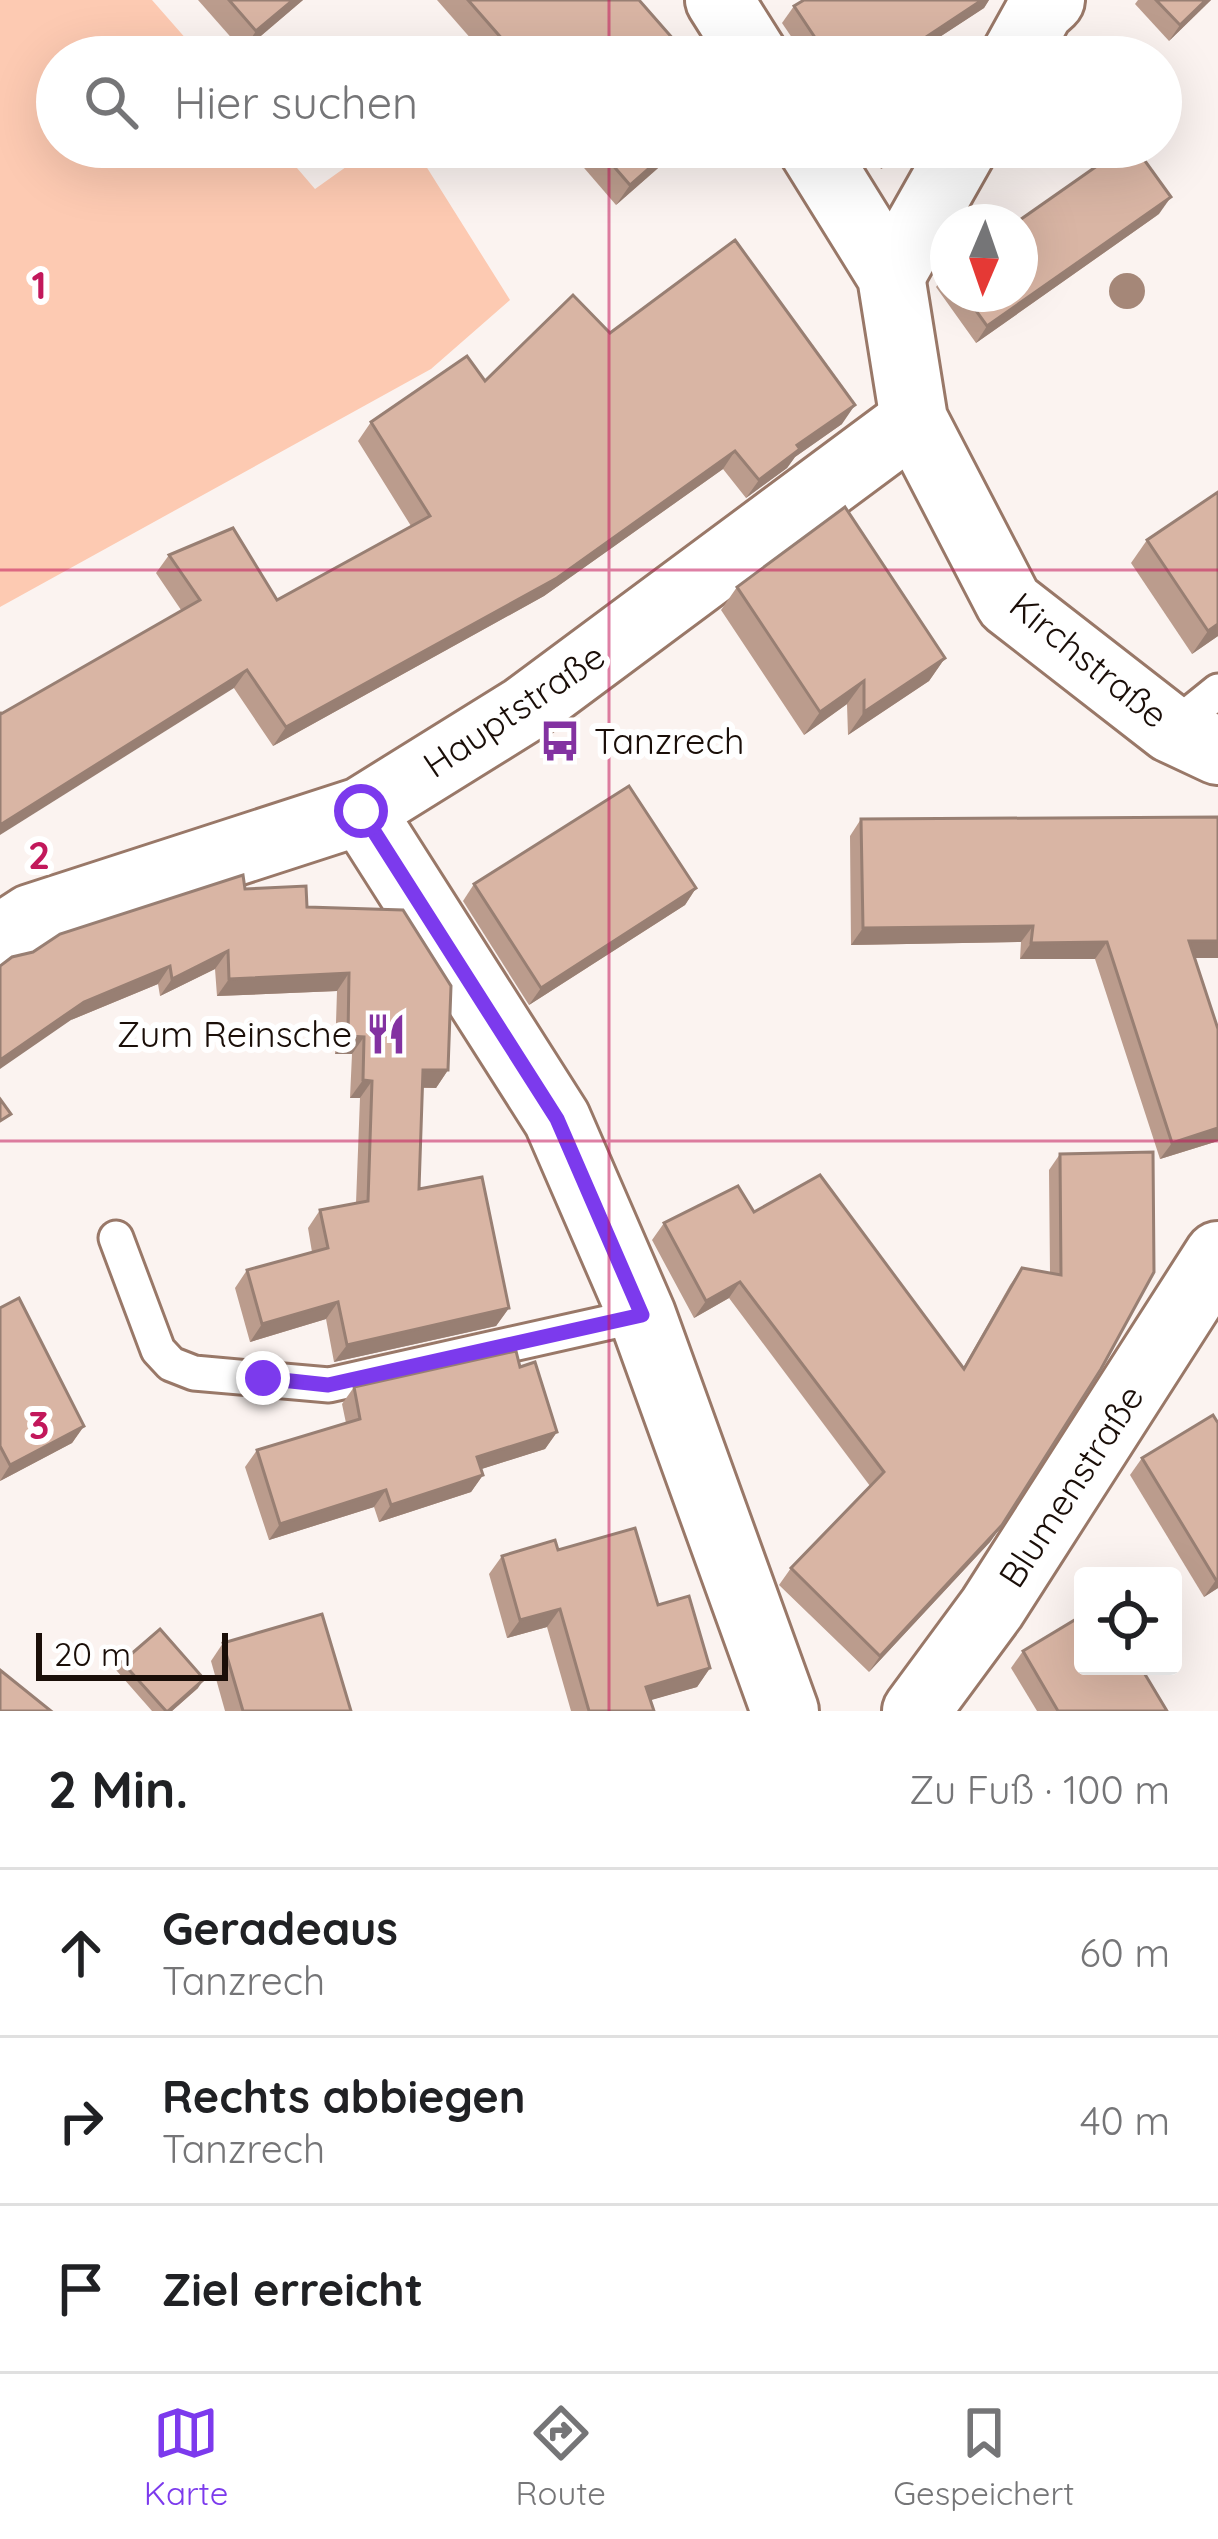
<!DOCTYPE html>
<html lang="de">
<meta charset="utf-8">
<style>
:root{--surface:#fff;--page:#f2f2f2;--text:#202124;--muted:#757577;--line:#e0e0e0;--accent:#7c3aed}
body{margin:0;font-family:Quicksand,sans-serif;background:var(--page);color:var(--text)}
.controls{position:absolute;right:36px;bottom:36px;display:grid;overflow:hidden;border-radius:12px;box-shadow:0 12px 48px #0002}
.controls button{width:108px;height:108px;display:grid;place-items:center;padding:0;border:0;border-bottom:3px solid var(--line);background:var(--surface);color:var(--text);font:60px sans-serif}
.compass{position:absolute;left:930px;top:204px;width:108px;height:108px;border-radius:50%;background:var(--surface);box-shadow:0 12px 48px #0002;rotate:182deg}
.scale{position:absolute;left:36px;bottom:30px;width:192px;box-sizing:border-box;padding-left:12px;border:6px solid #1a0e08;border-top:0;font-size:33px;line-height:42px;white-space:nowrap;color:#1a0e08;-webkit-text-stroke:9px #fff;paint-order:stroke}
.stop{position:absolute;width:36px;height:36px;margin:-27px;border:9px solid #7c3aed;border-radius:50%;background:#fff}
.stop.end{background:#7c3aed;border-color:#fff;box-shadow:0 3px 12px #0008}
.list{margin:0;padding:0;list-style:none}
h2{display:flex;justify-content:space-between;align-items:center;height:156px;margin:0;padding:0 48px;font-size:51px}
h2 small{font-size:39px;font-weight:400;color:var(--muted)}
.list li{display:grid;grid-template-columns:78px 1fr auto;gap:36px;align-items:center;box-sizing:border-box;height:168px;padding:0 48px;border-top:3px solid var(--line)}
.list b{display:block;font-size:45px;white-space:nowrap}
.list p{margin:0;font-size:39px;white-space:nowrap;color:var(--muted)}
.list em{font-size:39px;font-style:normal;color:var(--muted)}
.icon{flex:none;width:66px;height:66px;fill:none;stroke:currentColor;stroke-width:2;stroke-linecap:round;stroke-linejoin:round}
.map{position:relative;flex:none;width:1218px;height:1711px;overflow:hidden}
.search{position:absolute;background:var(--surface);box-shadow:0 12px 48px #0002;left:36px;right:36px;top:36px;height:132px;display:flex;align-items:center;gap:30px;box-sizing:border-box;padding:0 42px;border-radius:66px;color:var(--muted);font-size:45px}
.sheet{height:660px;background:var(--surface)}
nav{display:flex;justify-content:space-around;align-items:center;box-sizing:border-box;height:168px;border-top:3px solid var(--line);background:var(--surface);font-size:33px;color:var(--muted)}
nav a{display:grid;justify-items:center;gap:6px}
nav .on{color:var(--accent)}
.map>svg:first-child{display:block}
.green{fill:#fdcab2}
.lines{fill:none;stroke-linecap:round;stroke-linejoin:round}
.lane-casing{stroke:#997868;stroke-width:39}
.street-casing{stroke:#997868;stroke-width:72}
.lane{stroke:#fff;stroke-width:33}
.street{stroke:#fff;stroke-width:66}
.tree{fill:#a58778}
.wall{fill:#bb9c8d}
.shaded-wall{fill:#987f73}
.building{fill:#d9b5a4;stroke:#987f73;stroke-width:3}
.route{stroke:#7c3aed;stroke-width:15}
.grid{fill:none;stroke:#c2185b;stroke-width:3;stroke-opacity:0.55}
.labels{text-anchor:middle;stroke-width:12;stroke-linejoin:round;paint-order:stroke}
.street-label{font-size:36px;fill:#1a0e08;stroke:#fff}
.poi-label{font-size:36px;fill:#1a0e08;stroke:#fff;text-anchor:start}
.grid-label{font-size:39px;text-anchor:middle;font-weight:bold;fill:#c2185b;stroke:#fff;stroke-width:12;stroke-linejoin:round;paint-order:stroke}
</style>
<div class="map">
<svg width="1218" height="1711" viewBox="0 0 1218 1711">
<rect width="100%" height="100%" fill="#fbf3f0"/>
<path class="green" d="M0,0H152L202,57H57V147H279L315,189L374,147H414L510,300L431,369L0,607Z"/>
<g class="lines">
<g class="lane-casing">
<g id="lane">
<path d="M1171,729L1218,691"/>
<path d="M116,1238L158,1350L171,1364L194,1373L329,1385L642,1315"/>
</g>
</g>
<g class="street-casing">
<g id="street">
<path d="M719,0L755,57"/>
<path d="M1014,57L1040,10L1051,0"/>
<path d="M811,147L891,276L914,420L1009,603L1171,729L1218,751"/>
<path d="M891,276L964,147"/>
<path d="M361,811L557,1119L642,1315L785,1711"/>
<path d="M0,938L31,918L361,811L525,709L914,420"/>
<path d="M916,1711L992,1608L1218,1255"/>
</g>
</g>
<use href="#lane" class="lane"/>
<use href="#street" class="street"/>
</g>
<circle class="tree" cx="1127" cy="291" r="18"/>
<g class="wall">
<path d="M198,0H303L243,51Z"/>
<path d="M437,0H639L689,57H487Z"/>
<path d="M804,0H989L984,8L909,57H805L782,23L794,6Z"/>
<path d="M1138,0H1211L1169,41L1135,4Z"/>
<path d="M566,147H682L616,205Z"/>
<path d="M866,147H915L881,169Z"/>
<path d="M1159,214L976,343L936,287L948,270V294H1020Z"/>
<path d="M610,333L842,424L795,457L787,468L746,498L723,469L544,596L273,746L156,573L169,555L277,600L411,526L358,441L371,422Z"/>
<path d="M1147,540L1218,636L1192,654L1131,563Z"/>
<path d="M737,587L945,658L929,681L848,735L847,704L804,735L721,610Z"/>
<path d="M1218,817V958H1195L1218,1141L1160,1159L1095,959H1020L1021,942L851,945L850,836L861,819Z"/>
<path d="M474,884L696,888L685,905L529,1005L463,901Z"/>
<path d="M245,889L307,907L448,1070L436,1088H423L419,1189L509,1308L496,1326L334,1362L326,1319L250,1342L235,1288L247,1270L312,1252L308,1228L320,1210L356,1203L360,1098H350L352,1054H335L337,991L217,996L215,969L160,996L158,984L71,1020Z"/>
<path d="M1153,1152L1002,1525L990,1542L869,1672L779,1585L791,1568L870,1486L729,1298L694,1318L652,1240L664,1223L754,1212L963,1368L1010,1285L1022,1268L1050,1273L1049,1170L1060,1154Z"/>
<path d="M0,1308L84,1426L72,1443L0,1481Z"/>
<path d="M520,1367L557,1432L545,1449L481,1469L483,1475L471,1492L379,1522L374,1507L269,1540L245,1467L257,1450L346,1423L342,1404L354,1387Z"/>
<path d="M1213,1415L1218,1588L1204,1597L1130,1475L1142,1458Z"/>
<path d="M558,1550L658,1605L710,1668L697,1687L650,1700L654,1711H571L547,1627L507,1638L489,1574L502,1556Z"/>
<path d="M223,1643L351,1711H225L211,1661Z"/>
<path d="M1023,1651L1167,1711H1037L1011,1668Z"/>
<path d="M122,1662L198,1688L172,1711H152L116,1670Z"/>
</g>
<g class="shaded-wall">
<path d="M293,0H303L243,51L256,31Z"/>
<path d="M982,0H989L984,8L909,57H898Z"/>
<path d="M1206,0H1211L1169,41L1180,25Z"/>
<path d="M673,147H682L616,205L630,185Z"/>
<path d="M901,147H915L881,169L892,152Z"/>
<path d="M1171,197L1159,214L976,343L987,326Z"/>
<path d="M855,405L842,424L795,457L787,468L746,498L759,480L797,445Z"/>
<path d="M735,451L723,469L544,596L273,746L286,727Z"/>
<path d="M1218,624V636L1192,654L1208,631Z"/>
<path d="M945,658L929,681L848,735L864,712Z"/>
<path d="M247,670L234,688L0,835V825Z"/>
<path d="M864,681L847,704L804,735L820,712Z"/>
<path d="M696,888L685,905L529,1005L541,988Z"/>
<path d="M1033,926L1021,942L851,945L863,928Z"/>
<path d="M1189,941H1218V958H1177Z"/>
<path d="M1107,942L1095,959H1020L1031,943Z"/>
<path d="M228,951L215,969L160,996L172,979Z"/>
<path d="M170,966L158,984L71,1020L0,1069V1060L84,1002Z"/>
<path d="M349,973L337,991L217,996L229,979Z"/>
<path d="M348,1036L364,1037L352,1054H335Z"/>
<path d="M423,1070H448L436,1088L411,1087Z"/>
<path d="M363,1080L372,1081L360,1098H350Z"/>
<path d="M1218,1128V1141L1160,1159L1172,1143Z"/>
<path d="M740,1282L729,1298L694,1318L706,1301Z"/>
<path d="M338,1302L326,1319L250,1342L262,1324Z"/>
<path d="M509,1308L496,1326L334,1362L347,1345Z"/>
<path d="M84,1426L72,1443L0,1481L10,1465Z"/>
<path d="M557,1432L545,1449L466,1474L477,1457Z"/>
<path d="M483,1475L471,1492L379,1522L391,1505Z"/>
<path d="M386,1490L374,1507L269,1540L280,1524Z"/>
<path d="M1002,1525L990,1542L869,1672L880,1656Z"/>
<path d="M1218,1579V1588L1204,1597L1216,1580Z"/>
<path d="M560,1609L547,1627L507,1638L520,1620Z"/>
<path d="M710,1668L697,1687L634,1705L646,1687Z"/>
<path d="M204,1679L198,1688L172,1711H168Z"/>
</g>
<g class="building">
<path d="M229,0H293L256,31Z"/>
<path d="M468,0H639L689,57H518Z"/>
<path d="M804,0H982L899,55L901,57H828L794,6Z"/>
<path d="M1156,0H1206L1180,25Z"/>
<path d="M597,147H673L630,185Z"/>
<path d="M1124,147H1135L1171,197L987,326L964,294H1020V222H1017Z"/>
<path d="M735,240L855,405L797,445L800,449L759,480L735,451L557,578L286,727L247,670L0,825V712L1,714L200,600L169,555L233,528L277,600L430,516L371,422L467,356L485,381L573,295L610,333Z"/>
<path d="M1218,492V624L1208,631L1147,540Z"/>
<path d="M845,507L945,658L864,712V681L820,712L737,587Z"/>
<path d="M629,786L696,888L541,988L474,884Z"/>
<path d="M1218,817V941H1189L1218,1029V1128L1172,1143L1107,942L1031,943L1033,926L863,928L861,819Z"/>
<path d="M243,875L245,889L306,886L307,907L403,910L451,986L448,1070H423L419,1189L482,1177L509,1308L347,1345L338,1302L262,1324L247,1270L328,1248L320,1210L368,1201L372,1081L363,1080L364,1037L348,1036L349,973L229,979L228,951L172,979L170,966L84,1002L0,1060V966L12,957L33,952L60,934Z"/>
<path d="M0,1099L11,1114L0,1121Z"/>
<path d="M1153,1152L1154,1272L1101,1369L1002,1525L880,1656L791,1568L884,1472L740,1282L706,1301L664,1223L738,1186L754,1212L820,1175L964,1369L1022,1268L1061,1275L1060,1154Z"/>
<path d="M19,1298L84,1426L10,1465L0,1446V1308Z"/>
<path d="M516,1351L520,1367L535,1362L557,1432L477,1457L483,1475L391,1505L386,1490L280,1524L257,1450L360,1419L354,1387Z"/>
<path d="M1213,1415L1218,1423V1579L1216,1580L1142,1458Z"/>
<path d="M635,1528L658,1605L689,1596L710,1668L646,1687L654,1711H589L560,1609L520,1620L502,1556L555,1540L558,1550Z"/>
<path d="M322,1614L351,1711H243L223,1643Z"/>
<path d="M1083,1615V1666H1140L1167,1711H1058L1023,1651Z"/>
<path d="M160,1629L204,1679L168,1711H166L122,1662Z"/>
<path d="M0,1670L51,1711H0Z"/>
</g>
<g class="lines">
<path class="route" d="M263,1378L328,1385L642,1315L557,1119L361,811"/>
</g>
<path class="grid" d="M609,0V57M609,147V1711M0,570H1218M0,1141H1218"/>
<defs>
<g id="bus-bare" transform="scale(3.24)"><path d="M-5-6H5V4H4V6H2V4H-2V6H-4V4H-5ZM-3.5-4V0h7V-4ZM-3.5 1.2v1.5H-2V1.2ZM2 1.2v1.5H3.5V1.2Z" fill="#8332a1" stroke="#fff" stroke-width="2.5" paint-order="stroke"/></g>
<g id="restaurant-bare" transform="scale(3.24)"><path d="M-5-6h1v4h1v-4h1v4h1v-4h1v5L-1.5 .5V6h-2V.5L-5-1ZM5-6V6H3V1.5H1.5Q1.5-4 5-6Z" fill="#8332a1" stroke="#fff" stroke-width="2.5" paint-order="stroke"/></g>
</defs>
<g fill-rule="evenodd">
<use href="#bus-bare" x="560" y="741"/>
<use href="#restaurant-bare" x="386" y="1034"/>
</g>
<g class="labels">
<g class="street-label">
<text transform="translate(1089 660) rotate(39)" y="13">Kirchstraße</text>
<text transform="translate(514 710) rotate(-34)" y="13">Hauptstraße</text>
<text transform="translate(1071 1486) rotate(-57)" y="13">Blumenstraße</text>
</g>
<g class="poi-label">
<text x="594" y="754">Tanzrech</text>
<text x="352" y="1047" text-anchor="end">Zum Reinsche</text>
</g>
</g>
<g class="grid-label">
<text x="39" y="299">1</text>
<text x="39" y="869">2</text>
<text x="39" y="1439">3</text>
</g>
</svg>
<div class="controls">
<button><svg class="icon" aria-label="locate" viewBox="0 0 24 24"><circle cx="12" cy="12" r="6"/><path d="M12 2v4M12 18v4M2 12h4M18 12h4"/></svg></button>
</div>
<svg class="compass" viewBox="-18 -18 36 36"><path d="M0-13l5 13h-10z" fill="#e53935"/><path d="M0 13l5-13h-10z" fill="#757577"/></svg>
<div class="scale">20 m</div>
<div class="stop" style="left:361px;top:811px"></div>
<div class="stop end" style="left:263px;top:1378px"></div>
<div class="search"><svg class="icon" aria-label="search" viewBox="0 0 24 24"><circle cx="10" cy="10" r="6"/><path d="M15 15l6 6"/></svg>Hier suchen</div>
</div>
<section class="sheet">
<h2>2 Min.<small>Zu Fuß · 100 m</small></h2>
<ul class="list">
<li><svg class="icon" aria-label="ahead" viewBox="0 0 24 24"><path d="M12 20V5M6 11l6-6 6 6"/></svg><div><b>Geradeaus</b><p>Tanzrech</p></div><em>60 m</em></li>
<li><svg class="icon" aria-label="right" viewBox="0 0 24 24"><path d="M7 20v-9h11M14 6l5 5-5 5"/></svg><div><b>Rechts abbiegen</b><p>Tanzrech</p></div><em>40 m</em></li>
<li><svg class="icon" aria-label="arrive" viewBox="0 0 24 24"><path d="M6 21V4h12l-3 4 3 4H6"/></svg><div><b>Ziel erreicht</b></div></li>
</ul>
</section>
<nav>
<a class="on"><svg class="icon" aria-label="map" viewBox="0 0 24 24"><path d="M3 6l6-2 6 2 6-2v14l-6 2-6-2-6 2zM9 4v14M15 6v14"/></svg>Karte</a>
<a><svg class="icon" aria-label="directions" viewBox="0 0 24 24"><path d="M12 3l9 9-9 9-9-9zM9 14v-3h6M13 9l2 2-2 2"/></svg>Route</a>
<a><svg class="icon" aria-label="saved" viewBox="0 0 24 24"><path d="M7 4h10v16l-5-4-5 4z"/></svg>Gespeichert</a>
</nav>
